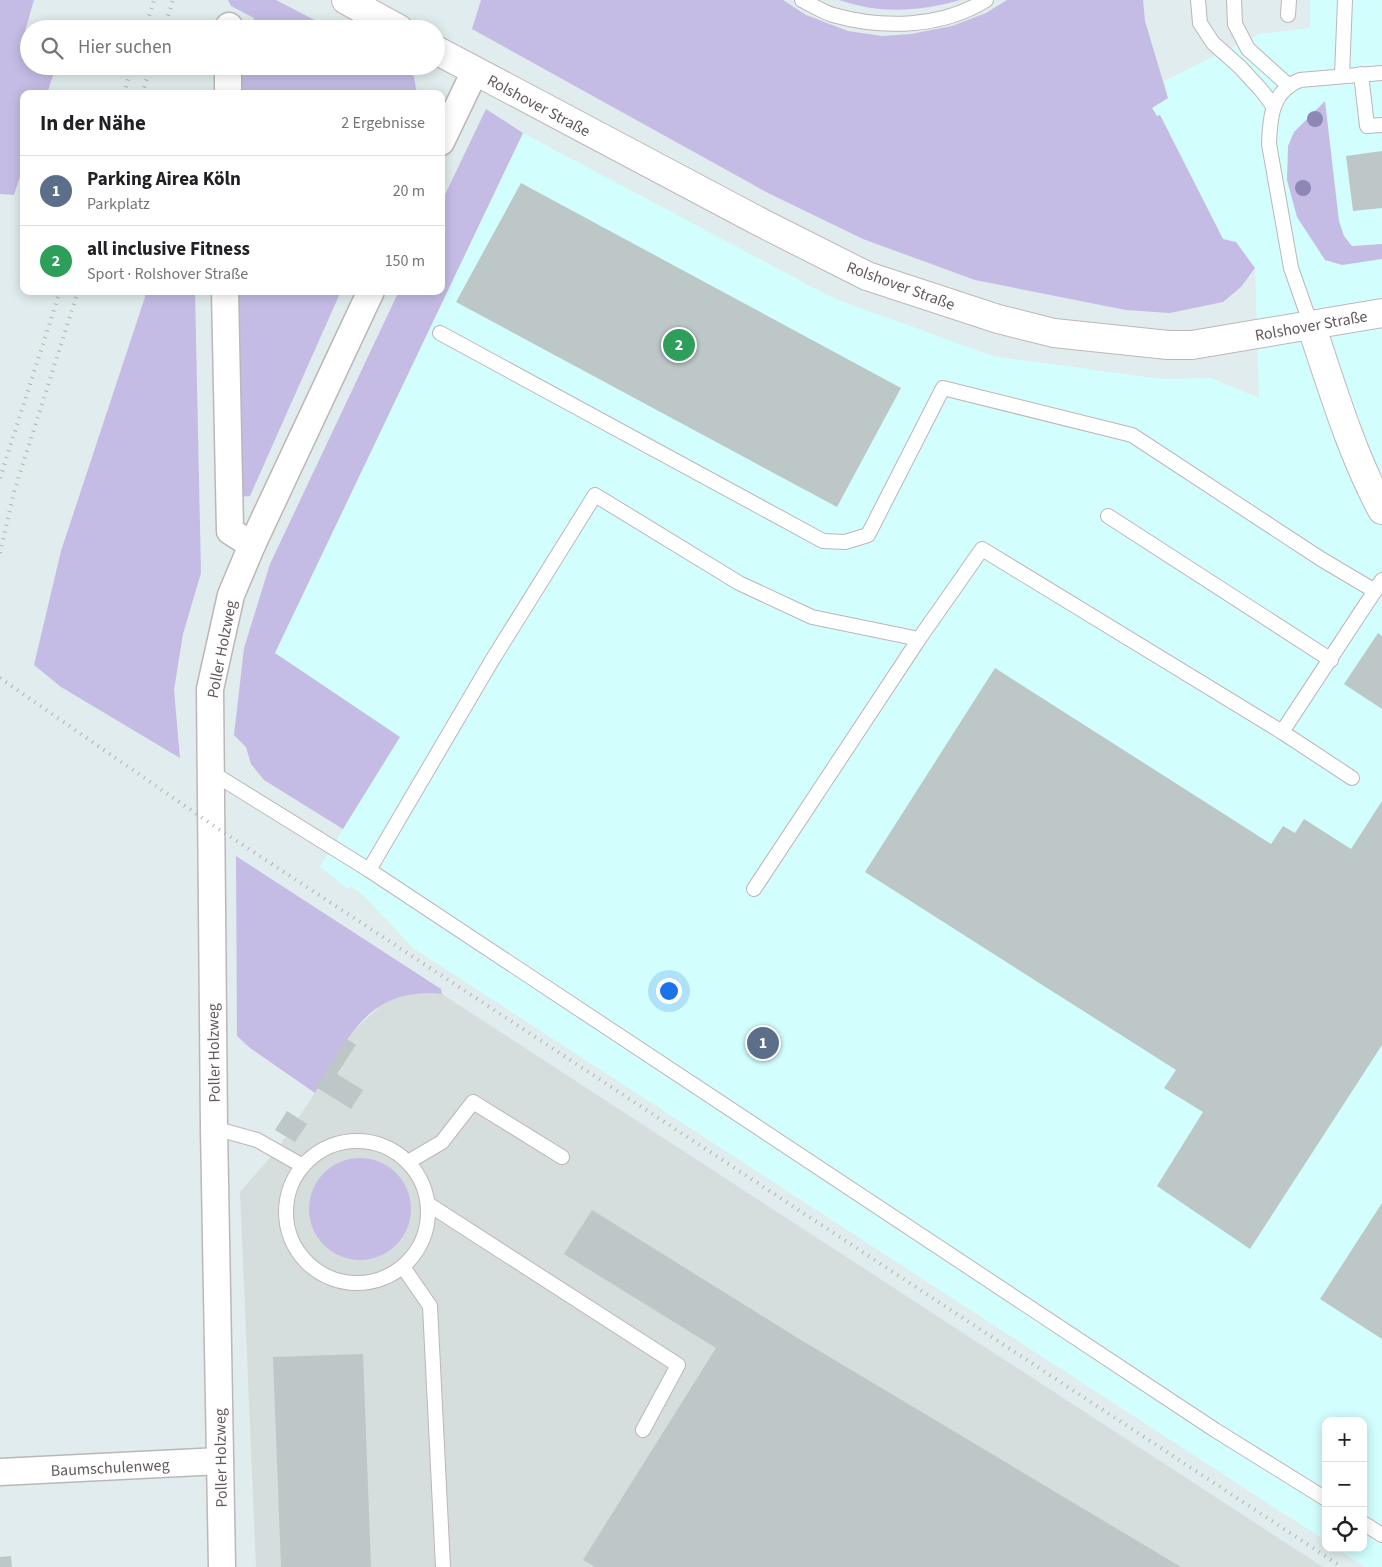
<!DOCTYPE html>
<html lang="de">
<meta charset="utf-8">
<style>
:root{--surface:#fff;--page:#f6f6f6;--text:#202124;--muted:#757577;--line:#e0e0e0;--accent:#1a73e8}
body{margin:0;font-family:"Source Sans 3",sans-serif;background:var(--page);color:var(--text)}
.controls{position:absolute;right:15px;bottom:15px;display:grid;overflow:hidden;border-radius:10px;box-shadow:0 2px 12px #0003}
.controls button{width:45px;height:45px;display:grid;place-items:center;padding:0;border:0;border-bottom:1px solid var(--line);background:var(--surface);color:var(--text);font:25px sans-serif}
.you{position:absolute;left:668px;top:990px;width:18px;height:18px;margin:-12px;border:4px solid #fff;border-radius:50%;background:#1a73e8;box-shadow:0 0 0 8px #1a73e833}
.badge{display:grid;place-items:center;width:32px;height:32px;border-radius:50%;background:var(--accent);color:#fff;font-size:16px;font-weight:700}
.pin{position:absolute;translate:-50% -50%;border:2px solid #fff;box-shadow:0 1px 5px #0006}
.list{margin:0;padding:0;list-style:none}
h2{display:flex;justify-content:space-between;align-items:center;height:65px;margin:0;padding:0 20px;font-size:21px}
h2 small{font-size:16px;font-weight:400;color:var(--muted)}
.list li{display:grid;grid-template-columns:32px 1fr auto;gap:15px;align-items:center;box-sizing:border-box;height:70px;padding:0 20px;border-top:1px solid var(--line)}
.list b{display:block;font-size:19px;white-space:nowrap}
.list p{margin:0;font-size:16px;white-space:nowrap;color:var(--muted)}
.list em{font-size:16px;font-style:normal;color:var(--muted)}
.icon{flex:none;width:28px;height:28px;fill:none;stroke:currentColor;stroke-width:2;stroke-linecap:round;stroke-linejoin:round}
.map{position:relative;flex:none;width:1382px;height:1567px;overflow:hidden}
.search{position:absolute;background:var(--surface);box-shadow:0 2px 12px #0003;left:20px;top:20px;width:425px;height:55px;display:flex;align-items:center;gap:12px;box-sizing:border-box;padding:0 18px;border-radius:28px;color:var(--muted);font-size:19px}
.panel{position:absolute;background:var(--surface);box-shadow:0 2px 12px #0003;left:20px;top:90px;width:425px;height:205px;border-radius:10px}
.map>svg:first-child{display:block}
.commercial{fill:#d3fefe}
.industrial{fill:#d5dddd}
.green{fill:#c5bce5}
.building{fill:#bdc7c7}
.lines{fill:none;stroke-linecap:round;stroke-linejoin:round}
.lane-casing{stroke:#bdb6b7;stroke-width:16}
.street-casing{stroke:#bdb6b7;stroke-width:29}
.secondary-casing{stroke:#c0b6b8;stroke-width:30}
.lane{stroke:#fff;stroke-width:14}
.street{stroke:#fff;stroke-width:26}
.secondary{stroke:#fff;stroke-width:28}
.rail{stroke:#b3b2b2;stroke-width:4;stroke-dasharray:1 6;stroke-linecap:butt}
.tree{fill:#8e86b4}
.labels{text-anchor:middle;stroke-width:4;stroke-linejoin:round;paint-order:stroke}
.street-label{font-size:16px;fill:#62595b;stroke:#fff}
</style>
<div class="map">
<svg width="1382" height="1567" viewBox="0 0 1382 1567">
<rect width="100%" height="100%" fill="#e0eced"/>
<path class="commercial" d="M1310,0H1382V1567H1365L1336,1548H1363V1421H1326V1541L413,948L364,896L351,886L348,889L320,867L399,737L274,653L523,133L833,298L993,356L1162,379L1211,378L1259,398L1255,268L1223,239L1160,115L1157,116L1152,107L1168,98L1164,81L1259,34L1310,28Z"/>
<path class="industrial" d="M423,993L442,994L1323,1567H256L240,1192L276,1151L315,1093L351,1033L385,1002L407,994Z"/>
<g class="green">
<path d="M0,0H34L25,31L29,33V66H56L47,94H24V164L14,195L0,194Z"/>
<path d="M228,0H276L332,29H250L254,18L231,6Z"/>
<path d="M481,0H783L806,15L848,31L882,36L911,34L952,26L986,13L1007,0H1143L1145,21L1168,98L1152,108L1157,116L1160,115L1223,239L1236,242L1255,268L1241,287L1223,302L1170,313L1126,310L975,280L863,239L768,193L472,29Z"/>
<path d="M839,0H960C918,12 880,14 839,0Z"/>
<path d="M239,66H403L414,77L417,94H238Z"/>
<path d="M1325,101L1339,221L1344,236L1352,246L1382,244V259L1342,265L1325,260L1297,217L1287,180L1288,146L1294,132Z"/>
<path d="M486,109L523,133L275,653L400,737L343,829L264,780L251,764L246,747L234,735L244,648L270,564L399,291H441V203Z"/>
<path d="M147,291H195L201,573L183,634L174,690L180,758L61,687L34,665L61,551Z"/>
<path d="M235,291H341L250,496L239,497Z"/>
<path d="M236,856L441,989L442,994C367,987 348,1038 315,1093L250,1048L237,1036Z"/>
<circle cx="360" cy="1209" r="51"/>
</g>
<g class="building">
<path d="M1382,151V208L1353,211L1346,156Z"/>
<path d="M521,183L901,388L837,507L456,302Z"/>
<path d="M1378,633L1382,636V709L1344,684Z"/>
<path d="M995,668L1271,844L1283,826L1295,833L1304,819L1351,849L1382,801V1045L1250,1249L1157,1186L1203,1112L1164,1088L1176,1070L865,872Z"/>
<path d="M347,1039L356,1045L337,1074L363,1090L351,1109L316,1087Z"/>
<path d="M287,1111L307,1124L295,1142L275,1130Z"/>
<path d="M1382,1203V1339L1320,1299Z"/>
<path d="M592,1210L796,1337L1181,1567H595L583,1560L716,1348L564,1254Z"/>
<path d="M363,1354L371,1567H281L273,1357Z"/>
<path d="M11,1556L12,1567H0V1557Z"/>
</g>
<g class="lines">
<g class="lane-casing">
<g id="lane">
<path d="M802,0C812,5 823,12 833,15C883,29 941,28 986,0"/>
<path d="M1198,0L1200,23L1213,43L1240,67L1262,91L1274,107"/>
<path d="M1234,0L1235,24L1248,49L1288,85"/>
<path d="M1288,15L1289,0"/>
<path d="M1361,74L1367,126L1382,125"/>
<path d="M1342,75L1345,0"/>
<path d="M1311,325L1291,268L1269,144C1270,116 1272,91 1300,80L1382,73"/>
<path d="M440,333L823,541L845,542L868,535L943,388L1132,435L1321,559L1375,591"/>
<path d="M1108,516L1331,660"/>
<path d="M211,772L369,870L1215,1430L1326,1499"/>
<path d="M1352,778L1282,732L1382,580"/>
<path d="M369,870L491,662L595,495L739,583L812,617L919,639L982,549L1282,732"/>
<path d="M754,889L919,639"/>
<path d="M214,1128L257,1140L303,1166"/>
<circle cx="357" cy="1212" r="71"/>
<path d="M408,1162L442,1142L473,1102L562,1157"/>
<path d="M428,1204L678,1365L643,1430"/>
<path d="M403,1267L430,1306L443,1567"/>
<path d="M1363,1523L1382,1535"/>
</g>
</g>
<g class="street-casing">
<g id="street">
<path d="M229,29V26"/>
<path d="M228,94V66"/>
<path d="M441,142L475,71"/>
<path d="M225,291L230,531L252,545"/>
<path d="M0,1472L220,1461"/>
<path d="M222,1567L214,1128L210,689L231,595L252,545L371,291"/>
</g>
</g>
<g class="secondary-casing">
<g id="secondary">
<path d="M346,0L399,29"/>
<path d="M436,50L760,222L867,276L998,319L1054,333L1168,345H1192L1382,313"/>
<path d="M1311,325C1332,387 1351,452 1382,510"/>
</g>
</g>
<use href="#lane" class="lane"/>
<use href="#street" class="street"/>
<use href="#secondary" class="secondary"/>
<g class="rail">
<path d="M145,29L154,0"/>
<path d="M164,29L173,0"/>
<path d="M124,94L132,66"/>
<path d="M142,94L151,66"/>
<path d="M0,478L60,291"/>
<path d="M0,553L14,492L78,291"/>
<path d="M0,678L211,824L1342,1567"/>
</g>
</g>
<g class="tree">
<circle cx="1315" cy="119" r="8"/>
<circle cx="1303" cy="188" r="8"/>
</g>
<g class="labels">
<g class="street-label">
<text transform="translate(539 105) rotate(28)" y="6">Rolshover Straße</text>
<text transform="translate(901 285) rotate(20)" y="6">Rolshover Straße</text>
<text transform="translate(1311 325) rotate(-10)" y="6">Rolshover Straße</text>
<text transform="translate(221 649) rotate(-79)" y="6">Poller Holzweg</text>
<text transform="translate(213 1053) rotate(-91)" y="6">Poller Holzweg</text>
<text transform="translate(220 1458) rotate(-91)" y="6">Poller Holzweg</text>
<text transform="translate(110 1467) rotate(-3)" y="6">Baumschulenweg</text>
</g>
</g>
</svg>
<div class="controls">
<button>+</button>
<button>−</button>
<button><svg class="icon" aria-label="locate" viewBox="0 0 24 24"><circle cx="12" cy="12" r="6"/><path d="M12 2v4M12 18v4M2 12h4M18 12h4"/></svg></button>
</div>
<div class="you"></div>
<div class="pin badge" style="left:763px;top:1043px;background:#5c6f8a">1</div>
<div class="pin badge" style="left:679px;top:345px;background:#2e9e5b">2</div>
<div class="search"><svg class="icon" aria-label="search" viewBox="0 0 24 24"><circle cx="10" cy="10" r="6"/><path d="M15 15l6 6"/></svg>Hier suchen</div>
<section class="panel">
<h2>In der Nähe<small>2 Ergebnisse</small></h2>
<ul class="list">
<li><span class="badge" style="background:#5c6f8a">1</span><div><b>Parking Airea Köln</b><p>Parkplatz</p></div><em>20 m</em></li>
<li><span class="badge" style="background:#2e9e5b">2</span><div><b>all inclusive Fitness</b><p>Sport · Rolshover Straße</p></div><em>150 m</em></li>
</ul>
</section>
</div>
